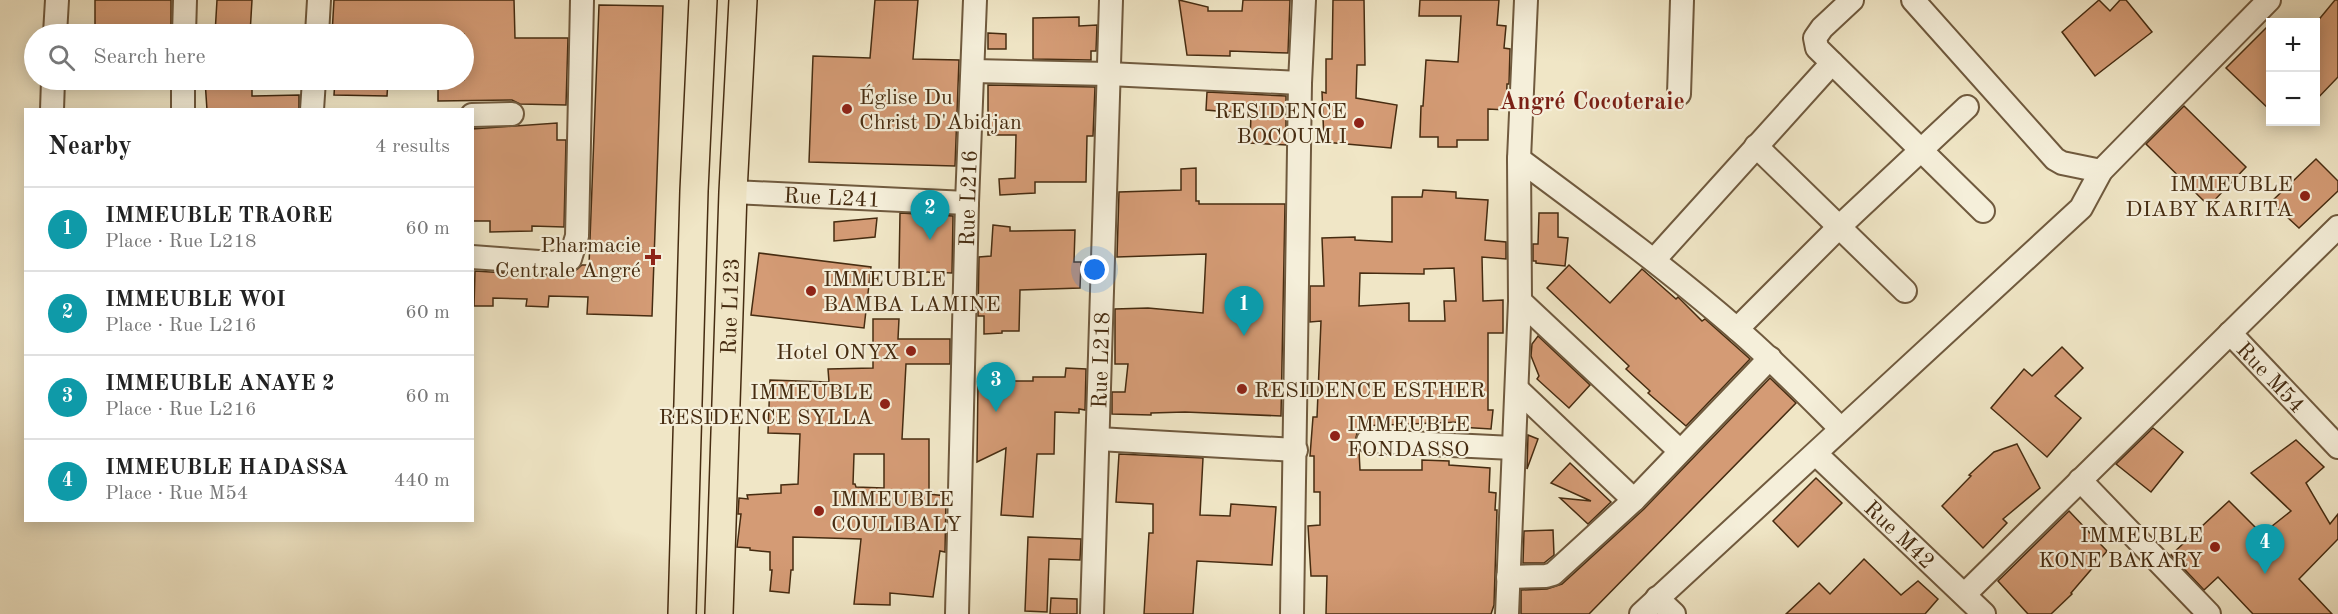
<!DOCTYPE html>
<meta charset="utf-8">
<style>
:root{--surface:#fff;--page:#f6f6f6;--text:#222;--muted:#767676;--line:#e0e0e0;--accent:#7c3aed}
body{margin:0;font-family:"Old Standard TT",serif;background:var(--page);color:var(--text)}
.controls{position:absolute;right:18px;top:18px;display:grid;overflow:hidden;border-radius:0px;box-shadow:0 3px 15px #0003}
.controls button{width:54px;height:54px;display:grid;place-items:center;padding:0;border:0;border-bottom:2px solid var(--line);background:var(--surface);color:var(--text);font:30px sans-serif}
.you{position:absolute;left:1095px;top:270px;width:21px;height:21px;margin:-15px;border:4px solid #fff;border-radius:50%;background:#1a73e8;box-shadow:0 0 0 9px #1a73e833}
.badge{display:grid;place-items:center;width:39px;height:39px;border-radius:50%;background:var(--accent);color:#fff;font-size:20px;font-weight:700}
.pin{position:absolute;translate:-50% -50px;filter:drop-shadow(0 2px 3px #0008)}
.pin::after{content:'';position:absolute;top:32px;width:21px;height:18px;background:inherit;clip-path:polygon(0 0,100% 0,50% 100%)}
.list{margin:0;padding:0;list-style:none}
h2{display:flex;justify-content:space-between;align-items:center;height:78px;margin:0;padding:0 24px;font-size:26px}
h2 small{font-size:20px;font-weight:400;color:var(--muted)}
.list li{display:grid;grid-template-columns:39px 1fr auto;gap:18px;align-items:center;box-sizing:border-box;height:84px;padding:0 24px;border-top:2px solid var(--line)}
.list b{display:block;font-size:22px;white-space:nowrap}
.list p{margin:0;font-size:20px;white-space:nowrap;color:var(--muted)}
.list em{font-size:20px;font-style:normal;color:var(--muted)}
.icon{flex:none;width:33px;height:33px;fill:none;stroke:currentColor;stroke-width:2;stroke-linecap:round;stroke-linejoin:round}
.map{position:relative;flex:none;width:2338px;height:614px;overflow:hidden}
.search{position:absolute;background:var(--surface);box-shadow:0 3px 15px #0003;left:24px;top:24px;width:450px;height:66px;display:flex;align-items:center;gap:15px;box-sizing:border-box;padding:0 21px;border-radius:33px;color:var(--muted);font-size:22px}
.panel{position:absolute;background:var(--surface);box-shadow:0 3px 15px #0003;left:24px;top:108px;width:450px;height:414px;border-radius:0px}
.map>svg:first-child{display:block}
.building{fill:#d49b75;stroke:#462c11;stroke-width:1.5;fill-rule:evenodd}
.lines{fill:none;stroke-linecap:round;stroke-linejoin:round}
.minor-casing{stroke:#705a3e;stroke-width:26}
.major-casing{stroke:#462c11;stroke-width:30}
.minor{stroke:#f5efda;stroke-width:22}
.major{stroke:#f0e6c6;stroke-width:27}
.poi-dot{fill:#8f2418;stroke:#f5efda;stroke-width:2}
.labels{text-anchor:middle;stroke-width:4.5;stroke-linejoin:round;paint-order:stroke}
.poi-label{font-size:22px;fill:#462c11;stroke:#f5efda;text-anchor:end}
.street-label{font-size:22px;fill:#462c11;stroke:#f5efda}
.neighbourhood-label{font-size:24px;font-weight:bold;fill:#7a1f14;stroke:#f5efda}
</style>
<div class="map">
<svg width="2338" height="614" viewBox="0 0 2338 614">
<rect width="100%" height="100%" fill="#f0e6c6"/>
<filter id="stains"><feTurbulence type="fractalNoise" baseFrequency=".00333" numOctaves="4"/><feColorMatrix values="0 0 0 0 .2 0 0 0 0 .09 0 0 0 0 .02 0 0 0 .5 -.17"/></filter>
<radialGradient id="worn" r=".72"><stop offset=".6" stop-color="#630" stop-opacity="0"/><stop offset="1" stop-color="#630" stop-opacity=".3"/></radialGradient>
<g class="building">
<rect x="95" y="0" width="76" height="34"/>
<path d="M217,0H252L250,34H215Z"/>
<path d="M334,0H514L515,38H568L566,105L520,104L512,100L438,101V80H464V34H332Z"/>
<path d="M875,0H918L913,59L959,60L955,166L809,162L813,56L870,58Z"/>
<path d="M1179,0L1208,7V11H1242L1243,0H1290L1288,53L1230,51V56L1187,55Z"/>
<path d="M1333,0H1364L1365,65H1357L1356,98L1397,105L1391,148L1324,142L1322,92L1326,93V59H1332Z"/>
<path d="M1420,0H1499L1497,25L1506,26L1504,48L1510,49L1509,84H1507L1506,110L1488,109V140H1457V147H1438V137H1420L1421,106H1423L1426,60L1458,62L1461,16H1419Z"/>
<path d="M2099,0L2110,11L2120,0H2126L2152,32L2095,76L2062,32Z"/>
<path d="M2335,0H2338V77L2316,100V23Z"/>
<path d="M599,5L663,6L652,316L587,314L588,297L549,296L548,307L526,306L527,299L493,298V306H474L475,271L552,276L574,272L582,265H589Z"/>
<path d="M1079,17V26L1097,25L1096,51H1091V60L1033,59V18Z"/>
<path d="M2271,23V111L2226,68Z"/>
<path d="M988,33L1006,34V49H988Z"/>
<path d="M205,80H249V86H252V96L299,95V110H207Z"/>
<path d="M335,80H388L387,96L334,95Z"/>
<path d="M988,85L1095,87L1093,136H1087L1086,182H1035V193L1000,195L999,179L1015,178L1016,135H988Z"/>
<path d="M1207,92L1286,96V145L1250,143L1251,114L1206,110Z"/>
<path d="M2184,106L2246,167L2209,206L2146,144Z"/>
<path d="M557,123V140H566L564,227L532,226V231L490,232V221H472V129Z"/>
<path d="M2316,159L2338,181V191L2299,228L2271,202Z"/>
<path d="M1196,168V201H1199V204H1285L1281,416L1185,412L1151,413V415L1112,414V392H1125L1128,364H1115V309L1148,308L1203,313L1206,254L1117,257L1119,192L1181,190V169Z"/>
<path d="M1423,190L1456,192V198L1488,200L1485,240L1506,242V259L1482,257L1483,301L1503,300V333H1488V410H1493L1491,429L1459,427V422L1359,426L1355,441L1359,451L1360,470H1422V460L1449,461V465L1490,468L1489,492L1496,493L1495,510H1497L1494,605L1491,614H1326L1327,576H1311L1308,526L1320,525V492H1314V456H1310L1313,417H1317L1321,321L1310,322V286H1324L1322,238L1355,237V240L1392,242V197H1422ZM1454,268L1456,301H1444L1445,321H1409V303L1359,306L1360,273L1424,274V269Z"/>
<path d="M900,213L953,216L952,273L899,271Z"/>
<path d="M1539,213H1558V237L1568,238L1565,266L1536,263V261H1533V244H1538Z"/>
<path d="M877,218L875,237L834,241V222Z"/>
<path d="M993,225L1010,227V231L1075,230L1074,262H1081L1080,288L1020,290L1019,331H1002V333L984,334V316H978L979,257L991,256Z"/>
<path d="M759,253L871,267L864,328L751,315Z"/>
<path d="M1569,265L1610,303L1642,269L1676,299L1678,297L1702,321L1705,319L1750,359L1686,426L1648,393L1650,391L1626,369L1629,366L1547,288Z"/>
<path d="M873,319H899L898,339H950V364H906L902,439H929V494L946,496L945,552L940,551L933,597L890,593V605L854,604L861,539L793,537V570H791L789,593L770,591L772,570H770V552L750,550V548L737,547L741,514H738L739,498L748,499L747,495L781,493V485L798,484L800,434L768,433L770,380L829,382L828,369L873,368ZM854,454H884V488L856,487L855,484H853Z"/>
<path d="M1538,336L1590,385L1569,408L1537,379L1539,376L1531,356L1532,344Z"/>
<path d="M2062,347L2083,368L2055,396L2081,418L2047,457L1991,408L2024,369L2032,376Z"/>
<path d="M1066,368L1086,369L1085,410L1079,409V413L1055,412L1054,454H1037L1033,517L1001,515L1006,448L977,462L978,381H1033V377H1065Z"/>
<path d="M1770,378L1796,403L1589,614H1521V590L1547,589L1562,584L1644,509Z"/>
<path d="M2153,428L2183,452L2151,492L2116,464Z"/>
<path d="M1528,435L1538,439L1527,469Z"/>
<path d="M2296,440L2324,467L2306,483L2330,524L2338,514V539L2299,579L2332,614H2253L2218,577L2204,590L2171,555L2229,501L2262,534L2291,511L2251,473Z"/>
<path d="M2017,444L2040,488L2003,519L2007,523L1983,548L1942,506L1971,476L1969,475L1994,452Z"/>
<path d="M1119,454L1203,458L1200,515L1230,516L1231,504L1276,507L1272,565L1197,561L1193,614H1144L1149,533H1153V504L1116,502Z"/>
<path d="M1570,463L1611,502L1588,524L1560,498L1591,501L1551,483Z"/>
<path d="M1816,478L1842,503L1798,547L1773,521Z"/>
<path d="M2069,511L2107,551L2071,593L2072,594L2051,614H2028L1998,581Z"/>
<path d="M1553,530L1554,555L1544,563H1523L1524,531Z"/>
<path d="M1028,537L1081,539L1080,560L1049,559L1047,612L1025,611Z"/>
<path d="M1864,559L1901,595L1918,581L1938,599L1925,614H1786L1819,583L1830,594Z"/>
<path d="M1051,598L1077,599V614H1050Z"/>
</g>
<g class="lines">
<g class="minor-casing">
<g id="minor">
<path d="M1852,0L1822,28L1815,38L1817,48L1983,211"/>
<path d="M1913,0L2055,159L2062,163L2101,171"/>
<path d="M55,34L57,0"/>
<path d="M184,34L185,0"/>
<path d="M317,34L319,0"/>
<path d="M973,71L1108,74L1300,83"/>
<path d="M1679,94L1682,0"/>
<path d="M52,110L53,80"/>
<path d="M183,110V80"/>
<path d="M312,110L314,80"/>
<path d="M472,115L512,114"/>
<path d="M1756,146L1905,291"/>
<path d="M1519,159C1593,214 1668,269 1738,330C1774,361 1807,395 1840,428"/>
<path id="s1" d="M733,192L967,203"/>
<path d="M472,257L553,263L570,259L577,236L582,0"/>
<path d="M1654,260L1832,63"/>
<path d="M1520,301L1680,451"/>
<path d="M1737,329L1840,226L1967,107"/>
<path id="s2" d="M2230,333L2338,447"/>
<path d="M1517,389L1634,500"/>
<path d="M1098,439L1296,450"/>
<path d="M1368,441L1513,448"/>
<path id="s3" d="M1816,454L1984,614"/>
<path d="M2080,480L2209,614"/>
<path d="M1508,577L1546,576L1553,574L1634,500L1770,358"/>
<path d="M1965,594L2338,227"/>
<path d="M1657,598L1674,614"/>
<path id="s4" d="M957,614L967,203L975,0"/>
<path id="s5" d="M1092,614L1111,0"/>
<path d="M1292,614L1300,83L1304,0"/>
<path d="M1507,614L1520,301L1519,159L1526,0"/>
<path d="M1641,614L2081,208L2101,171L2269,0"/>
</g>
</g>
<g class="major-casing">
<g id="major">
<path d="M682,614L694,191L703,0"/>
<path id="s6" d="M719,614L733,192L743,0"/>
</g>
</g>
<use href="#minor" class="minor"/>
<use href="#major" class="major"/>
</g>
<g class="poi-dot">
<circle cx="847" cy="109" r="6"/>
<circle cx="1359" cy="123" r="6"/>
<circle cx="2305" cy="196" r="6"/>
<path d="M650 248h6v6h6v6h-6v6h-6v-6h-6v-6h6z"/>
<circle cx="811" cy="291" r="6"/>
<circle cx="911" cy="351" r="6"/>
<circle cx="1242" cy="389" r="6"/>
<circle cx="885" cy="404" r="6"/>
<circle cx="1335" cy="436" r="6"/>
<circle cx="819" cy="511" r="6"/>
<circle cx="2215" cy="547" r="6"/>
</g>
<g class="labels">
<g class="poi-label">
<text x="859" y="104" text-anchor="start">Église Du<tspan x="859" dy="25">Christ D'Abidjan</tspan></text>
<text x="1347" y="118">RESIDENCE<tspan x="1347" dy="25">BOCOUM I</tspan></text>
<text x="2293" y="191">IMMEUBLE<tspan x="2293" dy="25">DIABY KARITA</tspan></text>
<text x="641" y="252">Pharmacie<tspan x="641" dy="25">Centrale Angré</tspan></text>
<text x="823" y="286" text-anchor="start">IMMEUBLE<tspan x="823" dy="25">BAMBA LAMINE</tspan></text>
<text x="899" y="359">Hotel ONYX</text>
<text x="1254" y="397" text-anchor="start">RESIDENCE ESTHER</text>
<text x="873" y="399">IMMEUBLE<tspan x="873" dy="25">RESIDENCE SYLLA</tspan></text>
<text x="1347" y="431" text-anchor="start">IMMEUBLE<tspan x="1347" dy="25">FONDASSO</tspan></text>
<text x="831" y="506" text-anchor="start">IMMEUBLE<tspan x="831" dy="25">COULIBALY</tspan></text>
<text x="2203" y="542">IMMEUBLE<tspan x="2203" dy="25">KONE BAKARY</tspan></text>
</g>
<g class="street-label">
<text dy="8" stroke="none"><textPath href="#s1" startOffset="99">Rue L241</textPath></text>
<text dy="8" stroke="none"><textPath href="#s4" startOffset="416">Rue L216</textPath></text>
<text dy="8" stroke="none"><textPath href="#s6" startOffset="308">Rue L123</textPath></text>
<text dy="8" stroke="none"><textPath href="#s5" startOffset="254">Rue L218</textPath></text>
<text dy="8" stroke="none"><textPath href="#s2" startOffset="60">Rue M54</textPath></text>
<text dy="8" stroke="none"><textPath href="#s3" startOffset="116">Rue M42</textPath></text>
</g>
<g class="neighbourhood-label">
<text x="1592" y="109">Angré Cocoteraie</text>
</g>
</g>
<rect width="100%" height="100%" filter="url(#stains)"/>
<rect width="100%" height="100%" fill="url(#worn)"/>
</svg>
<div class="controls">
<button>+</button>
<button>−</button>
</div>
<div class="you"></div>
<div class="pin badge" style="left:1244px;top:336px;background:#0f9aa8">1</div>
<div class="pin badge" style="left:930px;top:240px;background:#0f9aa8">2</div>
<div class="pin badge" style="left:996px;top:412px;background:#0f9aa8">3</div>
<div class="pin badge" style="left:2265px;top:574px;background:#0f9aa8">4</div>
<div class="search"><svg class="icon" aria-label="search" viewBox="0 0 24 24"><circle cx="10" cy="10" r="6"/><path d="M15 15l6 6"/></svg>Search here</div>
<section class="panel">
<h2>Nearby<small>4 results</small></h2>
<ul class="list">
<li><span class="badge" style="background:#0f9aa8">1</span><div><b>IMMEUBLE TRAORE</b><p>Place · Rue L218</p></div><em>60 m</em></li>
<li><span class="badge" style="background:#0f9aa8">2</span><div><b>IMMEUBLE WOI</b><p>Place · Rue L216</p></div><em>60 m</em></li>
<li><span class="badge" style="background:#0f9aa8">3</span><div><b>IMMEUBLE ANAYE 2</b><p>Place · Rue L216</p></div><em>60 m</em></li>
<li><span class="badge" style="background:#0f9aa8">4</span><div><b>IMMEUBLE HADASSA</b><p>Place · Rue M54</p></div><em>440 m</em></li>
</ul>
</section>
</div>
